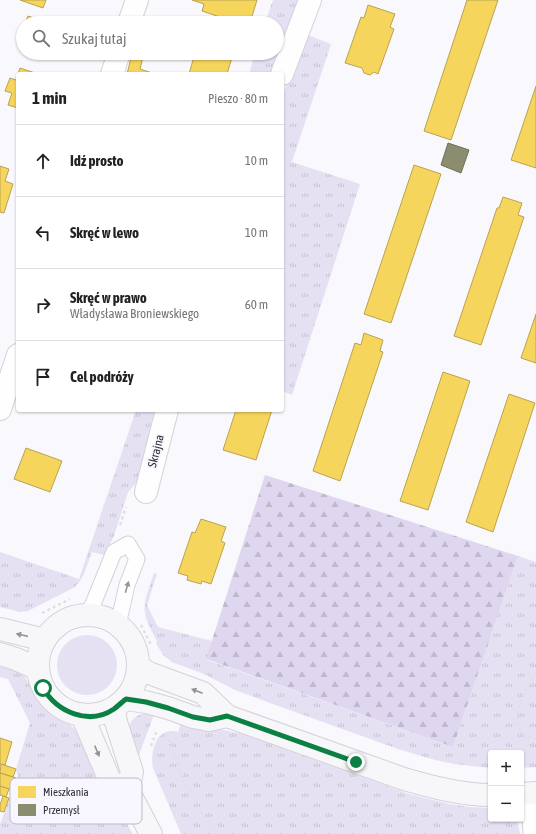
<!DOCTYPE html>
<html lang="pl">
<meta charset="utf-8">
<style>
:root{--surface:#fff;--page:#f2f2f2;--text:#222;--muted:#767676;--line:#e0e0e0}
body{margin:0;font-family:"Asap Condensed",sans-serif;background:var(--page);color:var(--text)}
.controls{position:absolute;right:12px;bottom:12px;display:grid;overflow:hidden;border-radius:4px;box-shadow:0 1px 3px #0004}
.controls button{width:36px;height:36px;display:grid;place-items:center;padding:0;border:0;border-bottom:1px solid var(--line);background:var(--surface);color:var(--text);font:20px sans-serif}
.stop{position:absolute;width:12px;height:12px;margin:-9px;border:3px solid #0b8043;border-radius:50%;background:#fff}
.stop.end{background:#0b8043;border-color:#fff;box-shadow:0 1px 4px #0008}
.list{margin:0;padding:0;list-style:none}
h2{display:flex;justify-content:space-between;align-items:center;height:52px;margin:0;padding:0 16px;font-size:17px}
h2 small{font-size:13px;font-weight:400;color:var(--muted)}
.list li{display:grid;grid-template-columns:26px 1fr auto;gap:12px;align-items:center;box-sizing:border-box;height:72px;padding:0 16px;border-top:1px solid var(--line)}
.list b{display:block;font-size:15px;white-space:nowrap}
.list p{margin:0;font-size:13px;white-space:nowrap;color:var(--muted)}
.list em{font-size:13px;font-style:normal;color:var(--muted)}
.icon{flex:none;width:22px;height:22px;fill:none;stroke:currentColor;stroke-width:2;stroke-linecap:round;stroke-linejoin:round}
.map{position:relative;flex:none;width:536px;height:834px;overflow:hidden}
.search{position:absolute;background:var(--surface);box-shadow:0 1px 3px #0004;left:16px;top:16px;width:268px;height:44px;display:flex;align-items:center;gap:10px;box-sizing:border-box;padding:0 14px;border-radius:22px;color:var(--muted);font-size:15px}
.panel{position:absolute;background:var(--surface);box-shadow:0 1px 3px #0004;left:16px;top:72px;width:268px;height:340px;border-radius:4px}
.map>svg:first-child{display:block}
.grass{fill:url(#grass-tufts)}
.forest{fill:url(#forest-firs)}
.garden{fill:#e6e0f3}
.homes{fill:#f6d55c;stroke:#baa350}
.industry{fill:#8c8c6e;stroke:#70705c}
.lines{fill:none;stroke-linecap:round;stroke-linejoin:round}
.lane-casing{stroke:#d4d2d7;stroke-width:17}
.street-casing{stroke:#d4d2d7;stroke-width:24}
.secondary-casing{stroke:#d4d2d7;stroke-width:24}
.path{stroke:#e1e1e2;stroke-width:2.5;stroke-dasharray:3 3;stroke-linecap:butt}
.lane{stroke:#fefeff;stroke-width:15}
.street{stroke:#fefeff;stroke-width:22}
.secondary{stroke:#f7f6f9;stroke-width:22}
.oneway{fill:#969699}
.oneway2{fill:#939296}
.route{stroke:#0b8043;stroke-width:5}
.labels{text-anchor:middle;stroke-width:4;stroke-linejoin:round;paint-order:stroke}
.street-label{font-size:12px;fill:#2f2e33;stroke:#f8f6fe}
.key{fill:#f8f6fe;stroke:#bcbac1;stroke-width:1}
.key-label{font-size:11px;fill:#2f2e33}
</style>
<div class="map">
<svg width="536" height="834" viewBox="0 0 536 834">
<defs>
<pattern id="grass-tufts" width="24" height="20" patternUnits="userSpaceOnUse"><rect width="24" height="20" fill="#e6e0f3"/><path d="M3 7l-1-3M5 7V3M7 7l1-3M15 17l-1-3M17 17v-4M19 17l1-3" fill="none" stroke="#c6c0d1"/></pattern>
<pattern id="forest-firs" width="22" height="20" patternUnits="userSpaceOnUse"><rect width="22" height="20" fill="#dfd7ef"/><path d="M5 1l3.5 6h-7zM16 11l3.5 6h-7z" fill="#c0b9cd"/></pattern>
</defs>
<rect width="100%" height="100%" fill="#f9f8fc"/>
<g class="grass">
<path d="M273,0H300L274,74H249L255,53H277V23H265Z"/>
<path d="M305,34L331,44L292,162L360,184L292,395L282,391V97Z"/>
<path d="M136,410H160L144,475L128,492L114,536L104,555L92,552L84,574L80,581L75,587L28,611L20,612L0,607V552L79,579Z"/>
<path d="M518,556L536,562V767L521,768V753H491V768L454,764L435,760L398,749L270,703L235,690L204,674L172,662L163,655L156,643L157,641C139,609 143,606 154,573L157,574L147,605L158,627L212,641L207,660L453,747Z"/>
<path d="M0,661L23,674L42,704L50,711L70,724L78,733L106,790L133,834H0V824L18,776L16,769L30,723L8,679L0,677Z"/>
<path d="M147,712H155L136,763C130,741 118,720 147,712Z"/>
<path d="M182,721L247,735L409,794L450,804L469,807L491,808V819H517L520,834H181L153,768C150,752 156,726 178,732Z"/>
</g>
<path class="forest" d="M265,475L518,556L453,747L206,659Z"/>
<circle class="garden" cx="87" cy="665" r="30"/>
<g class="homes">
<path d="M20,0H46L43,8Z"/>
<path d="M192,0H257L250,23H238L202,11L204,4Z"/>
<path d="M467,0H498L451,140L424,131Z"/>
<path d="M368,5L395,14L390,27L394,29L378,74L374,72L370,75L364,73L362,68L345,63L361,17L364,18Z"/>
<path d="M28,16L48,23H25Z"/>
<path d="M195,53H231L233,54L227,74H189Z"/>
<path d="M132,54L143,57L140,69L155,74H127Z"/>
<path d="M20,68L38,74H18Z"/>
<path d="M18,75V108L8,105L12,93L5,91L10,78L16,80Z"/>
<path d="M536,86V168L511,160Z"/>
<path d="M414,165L441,174L391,323L364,314Z"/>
<path d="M0,166L9,169L5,181L13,184L4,213L0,212Z"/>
<path d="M503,197L522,203L518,215L524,217L481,345L454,336L497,208H499Z"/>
<path d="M536,314V363L521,358Z"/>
<path d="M364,333L383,340L380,351L383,352L340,481L313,471L355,343L361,345Z"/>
<path d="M443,372L470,381L428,510L400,501Z"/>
<path d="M509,394L535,403L493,532L466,522Z"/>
<path d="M236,410H272L256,460L223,450Z"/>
<path d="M26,448L62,461L50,492L14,479Z"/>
<path d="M201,519L226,527L221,541L225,543L211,584L202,581L201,584L187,580L188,576L178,573L192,532L195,533Z"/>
<path d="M0,738L12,742L5,765L0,764Z"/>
<path d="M1,764L16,769L13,777L0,773Z"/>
<path d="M0,773L16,778L12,790L0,786Z"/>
<path d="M0,786L9,789L6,797L0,795Z"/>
<path d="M3,796L9,798L4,812L0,811V805Z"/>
</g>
<path class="industry" d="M448,143L469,150L461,173L441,165Z"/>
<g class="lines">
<g class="lane-casing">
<g id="lane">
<path d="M86,615L93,604L114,552L128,544L137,559L127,585L118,625"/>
<path d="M529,794L531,834"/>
</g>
</g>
<g class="street-casing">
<g id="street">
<path d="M129,23L137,0"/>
<path d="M112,74L119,53"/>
<path d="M282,74L310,0"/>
<path d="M0,409L18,355"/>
<path d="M146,492L167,410"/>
</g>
</g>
<g class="secondary-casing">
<g id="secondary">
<circle cx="88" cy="665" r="50"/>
<path d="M0,629L45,640"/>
<path d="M0,654L16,659L38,669"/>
<path d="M139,667L149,673L203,693L227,716L404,779C432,787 462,795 491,795"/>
<path d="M126,699L146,702L168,708L193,717L209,720L227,716"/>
<path d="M114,709L116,722L132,772L128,790"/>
<path d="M82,715L110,781L128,790L151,834"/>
<path d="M521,794L536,793"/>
</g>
</g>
<g class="path">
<path d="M120,525L126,507"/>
<path d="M42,613L70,599"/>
<path d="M141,625L151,645"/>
<path d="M536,673C523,690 501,732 536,739"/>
<path d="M167,734L183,779L201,812L217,834"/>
<path d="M151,746L157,730"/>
</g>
<use href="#lane" class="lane"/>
<use href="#street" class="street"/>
<use href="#secondary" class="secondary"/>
</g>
<defs><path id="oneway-solid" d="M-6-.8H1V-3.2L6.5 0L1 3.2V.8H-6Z"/></defs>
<use class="oneway" href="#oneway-solid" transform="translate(127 587) rotate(-74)"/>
<g class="oneway2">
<use href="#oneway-solid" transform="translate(22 635) rotate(-167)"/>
<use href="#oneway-solid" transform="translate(197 691) rotate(-159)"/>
<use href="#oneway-solid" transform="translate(97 751) rotate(67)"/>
</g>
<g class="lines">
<path class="route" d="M43,688C57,712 89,726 114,709C118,706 122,702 126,699L146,702L168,708L193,717L210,720L227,716L356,762"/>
</g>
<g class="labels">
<g class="street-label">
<text transform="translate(156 451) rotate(-76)" y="4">Skrajna</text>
</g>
</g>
<rect x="10" y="778" width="132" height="46" rx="6" class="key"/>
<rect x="18" y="786" width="18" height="12" fill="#f6d55c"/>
<rect x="18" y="804" width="18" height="12" fill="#8c8c6e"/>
<g class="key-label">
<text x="43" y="796">Mieszkania</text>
<text x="43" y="814">Przemysł</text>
</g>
</svg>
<div class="controls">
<button>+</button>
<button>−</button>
</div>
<div class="stop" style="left:43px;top:688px"></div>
<div class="stop end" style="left:356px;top:762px"></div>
<div class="search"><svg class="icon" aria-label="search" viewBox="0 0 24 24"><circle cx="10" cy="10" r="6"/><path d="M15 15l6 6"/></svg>Szukaj tutaj</div>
<section class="panel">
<h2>1 min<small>Pieszo · 80 m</small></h2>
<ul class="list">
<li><svg class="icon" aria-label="ahead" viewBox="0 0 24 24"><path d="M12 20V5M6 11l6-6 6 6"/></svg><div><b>Idź prosto</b></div><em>10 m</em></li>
<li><svg class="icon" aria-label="left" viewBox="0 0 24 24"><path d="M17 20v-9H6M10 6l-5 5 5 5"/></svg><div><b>Skręć w lewo</b></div><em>10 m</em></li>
<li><svg class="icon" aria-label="right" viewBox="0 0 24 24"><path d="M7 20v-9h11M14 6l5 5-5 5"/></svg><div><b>Skręć w prawo</b><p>Władysława Broniewskiego</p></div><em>60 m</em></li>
<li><svg class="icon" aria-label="arrive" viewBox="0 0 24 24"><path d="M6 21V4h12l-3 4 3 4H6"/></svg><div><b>Cel podróży</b></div></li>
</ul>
</section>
</div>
